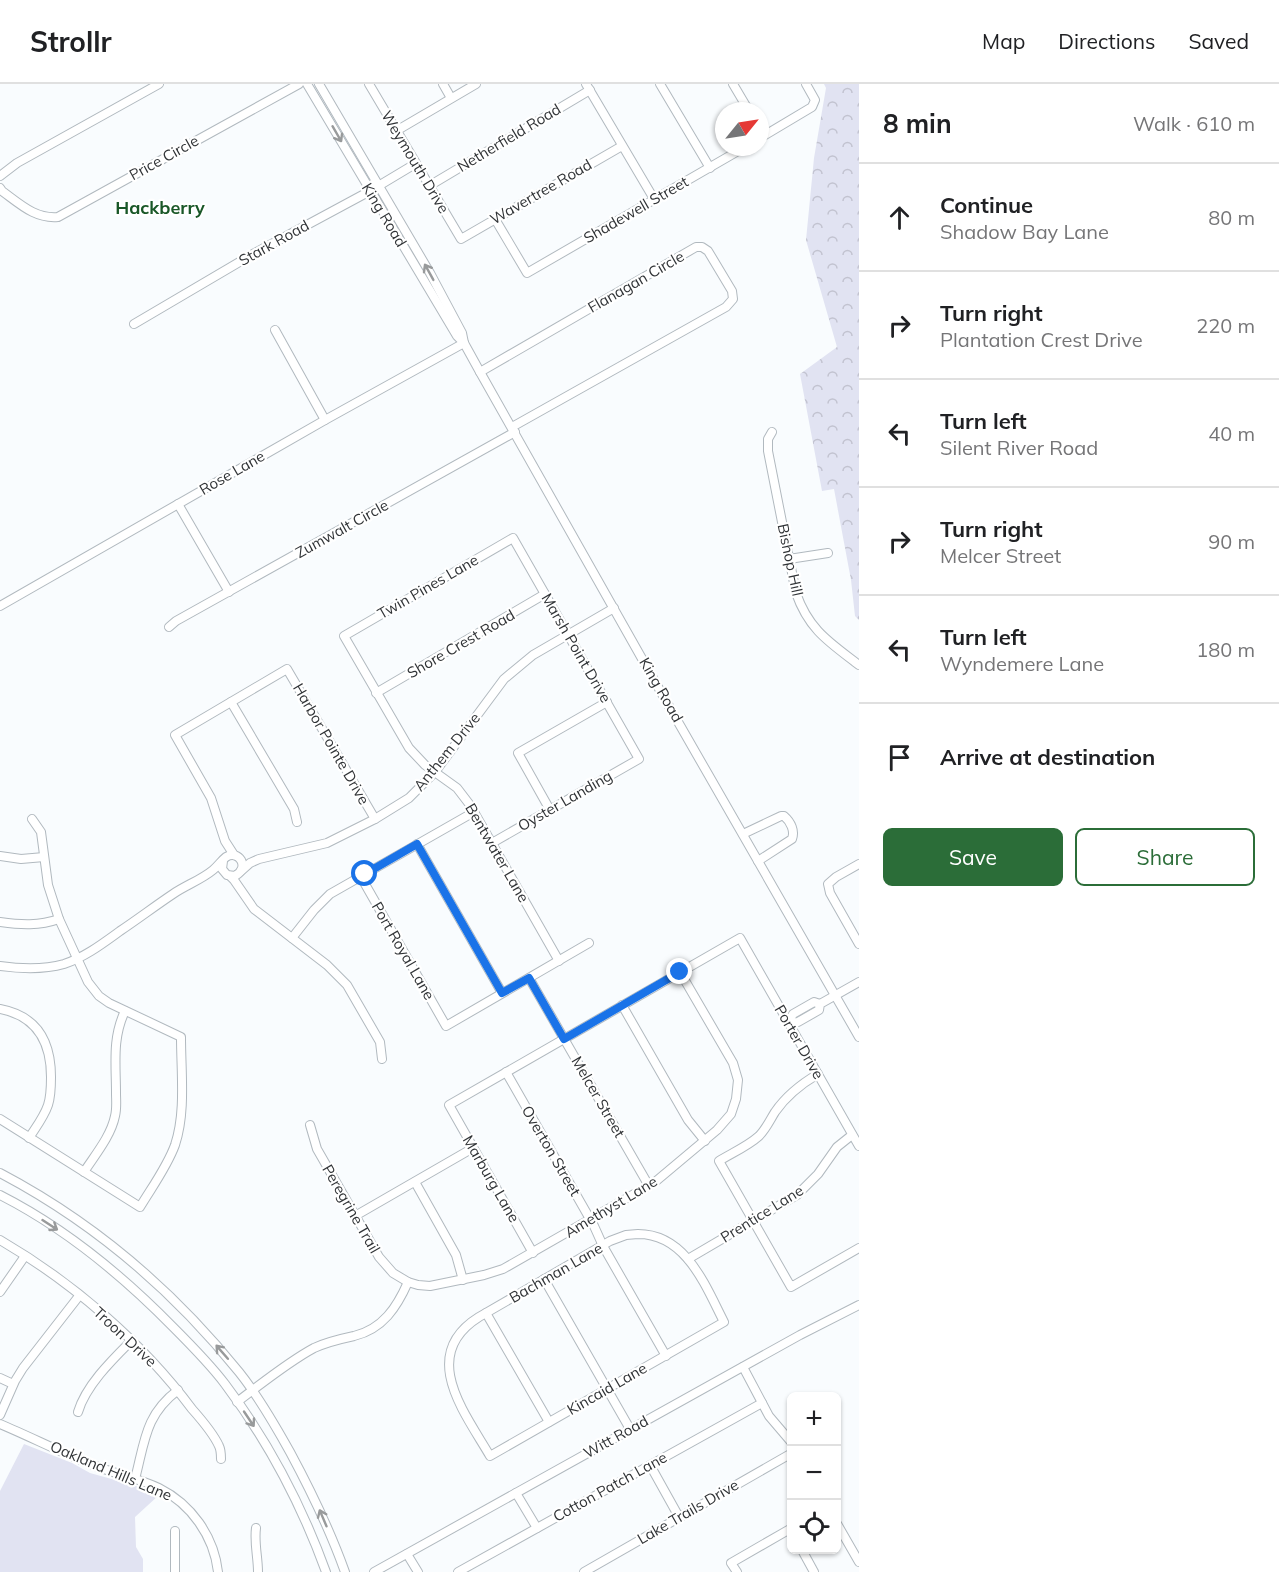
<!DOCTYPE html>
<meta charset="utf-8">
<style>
:root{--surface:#fff;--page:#f2f2f2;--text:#202124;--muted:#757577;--line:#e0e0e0;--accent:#2b6d38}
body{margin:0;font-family:Mulish,sans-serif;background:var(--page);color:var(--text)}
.controls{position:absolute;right:18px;bottom:18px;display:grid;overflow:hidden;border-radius:9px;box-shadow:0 2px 4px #0004}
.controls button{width:54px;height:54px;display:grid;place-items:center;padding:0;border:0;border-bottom:2px solid var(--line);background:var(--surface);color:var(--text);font:30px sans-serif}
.compass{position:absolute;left:715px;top:18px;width:54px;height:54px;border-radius:50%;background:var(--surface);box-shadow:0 2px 4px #0004;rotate:60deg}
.stop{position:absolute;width:18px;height:18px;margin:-14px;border:4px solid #1a73e8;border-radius:50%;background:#fff}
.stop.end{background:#1a73e8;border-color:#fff;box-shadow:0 2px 6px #0008}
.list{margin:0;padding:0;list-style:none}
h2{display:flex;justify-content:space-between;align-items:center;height:78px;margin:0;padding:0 24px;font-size:26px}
h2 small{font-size:20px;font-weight:400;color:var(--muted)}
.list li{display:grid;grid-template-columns:39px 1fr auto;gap:18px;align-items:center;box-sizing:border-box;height:108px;padding:0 24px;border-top:2px solid var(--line)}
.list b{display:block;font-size:22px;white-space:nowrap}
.list p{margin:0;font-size:20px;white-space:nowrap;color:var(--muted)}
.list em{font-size:20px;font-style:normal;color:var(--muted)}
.actions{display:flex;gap:12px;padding:18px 24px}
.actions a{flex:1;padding:14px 0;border:2px solid var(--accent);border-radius:9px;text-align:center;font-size:21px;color:var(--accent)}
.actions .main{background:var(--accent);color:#fff}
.icon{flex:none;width:33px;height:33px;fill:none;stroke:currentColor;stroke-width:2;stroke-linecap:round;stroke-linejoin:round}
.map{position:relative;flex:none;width:859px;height:1488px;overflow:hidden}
header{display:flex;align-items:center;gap:36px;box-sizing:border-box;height:84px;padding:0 30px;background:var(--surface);border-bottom:2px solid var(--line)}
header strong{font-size:28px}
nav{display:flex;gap:33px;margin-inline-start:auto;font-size:21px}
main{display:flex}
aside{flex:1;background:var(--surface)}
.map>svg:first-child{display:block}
.grass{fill:#e1e3f2}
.forest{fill:url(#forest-crowns)}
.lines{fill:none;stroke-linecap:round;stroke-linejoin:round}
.minor-casing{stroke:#b1b9bf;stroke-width:10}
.minor{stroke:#fff;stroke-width:8}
.oneway{stroke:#989a9b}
.route{stroke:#1a73e8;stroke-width:8}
.labels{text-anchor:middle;stroke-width:4.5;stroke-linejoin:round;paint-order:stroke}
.street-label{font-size:15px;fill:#313437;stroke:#fff}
.quarter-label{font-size:18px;font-weight:bold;fill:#195727;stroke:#fff}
</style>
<header>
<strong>Strollr</strong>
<nav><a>Map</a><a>Directions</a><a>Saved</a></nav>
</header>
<main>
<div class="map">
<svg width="859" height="1488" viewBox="0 0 859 1488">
<defs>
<pattern id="forest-crowns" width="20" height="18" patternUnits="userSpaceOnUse" patternTransform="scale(1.5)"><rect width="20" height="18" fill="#e1e3f2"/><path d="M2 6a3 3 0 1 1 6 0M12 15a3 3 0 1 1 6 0" fill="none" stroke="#c2c3d0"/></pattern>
</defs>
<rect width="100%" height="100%" fill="#f9fcfe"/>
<path class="grass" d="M24,1360L72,1379L90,1389L133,1401L159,1411L135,1433L136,1463L143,1475V1488H0V1407Z"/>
<path class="forest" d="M824,0H859V536L855,532L851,496L834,405L822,407L800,290L837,263L806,156L814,74L826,4Z"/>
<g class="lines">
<g class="minor-casing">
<g id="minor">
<path d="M307,0L457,252L464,259"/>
<path d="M319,0L430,189L462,249L464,259L480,288L658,603L859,953"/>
<path d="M369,0L461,155L622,62"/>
<path d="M443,0L451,14"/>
<path d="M586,0L654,115"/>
<path d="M660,0L710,84"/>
<path d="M733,0L749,27"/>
<path d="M396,47L476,0"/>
<path d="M760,54L812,23L815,16L806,0"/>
<path d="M0,92L17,79L159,0"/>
<path d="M429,102L590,6"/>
<path d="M0,104L2,107C20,120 35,135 58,133L299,0"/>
<path d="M495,135L527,189L745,63"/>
<path d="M134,240L253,170L370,107L415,80"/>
<path d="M275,246L325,336"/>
<path d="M480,288L696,163H702L708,167L732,207L733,215L726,223L512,343"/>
<path d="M772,348L768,355V367L796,509C809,546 829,558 859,581"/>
<path d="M178,420L229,508"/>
<path d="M789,475L828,469"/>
<path d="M0,522L325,336L464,259"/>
<path d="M169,543L176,537L515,348"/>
<path d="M376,609L545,510"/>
<path d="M231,618L294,725L297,738"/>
<path d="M550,726L518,669L607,618"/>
<path d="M743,750L781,732H784C791,738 795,747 792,755L758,777"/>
<path d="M492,759L639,675L513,454L344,552L409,664L425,681L457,704L470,721L559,877"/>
<path d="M417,760L502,909"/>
<path d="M234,771L225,757L211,714L175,651L287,585L375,735"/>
<path d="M0,772L21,775L44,773"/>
<path d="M859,780L836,793L828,800L830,809L859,860"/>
<path d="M241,787L250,779L259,775L327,759L375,735L409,714L435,688L504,595L533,571L614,524"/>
<path d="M230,792L234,796L254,825L327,881L347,901L380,958L382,975"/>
<path d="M361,793L446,942L589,859"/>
<path d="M0,838C21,841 39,842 59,835"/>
<path d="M292,854L314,826L330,810L474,728"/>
<path d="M0,882C22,885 43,886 64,880C85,873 102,860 120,847C138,835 155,822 173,810C186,801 201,796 213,786C218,782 221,777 226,773C238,765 251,783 235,792L227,791L222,785L223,777"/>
<path d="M529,894L649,1102"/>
<path d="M622,921L688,1036L705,1057"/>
<path d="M0,925C37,932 51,958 51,993C51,1003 51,1012 48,1021C44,1033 36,1043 29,1054"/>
<path d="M788,939L798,938L819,926L820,920L859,898"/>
<path d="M788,939L793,930L814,918L820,920"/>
<path d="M506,988L594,1142L603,1162L666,1272"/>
<path d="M818,990C801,1000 786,1012 775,1028C770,1036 766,1045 759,1052C748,1062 732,1069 719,1077L791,1203L859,1164"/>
<path d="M0,1035L140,1123C152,1103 167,1083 175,1061C186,1028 181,989 181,953L109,919L99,912L88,898L59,835L48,801L41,748L32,735"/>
<path d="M310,1041L317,1065L379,1173L393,1189L408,1198L418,1201L430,1202L484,1191L503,1185L655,1098L717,1046L731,1030L736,1015L738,996L733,979L680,888"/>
<path d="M84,1088C95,1071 111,1052 115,1032C117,1024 116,1016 116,1009C116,980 112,954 125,927"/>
<path d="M0,1089C95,1139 172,1205 239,1288C259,1313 275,1341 290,1368C311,1407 330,1446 345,1488"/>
<path d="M415,1098L456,1171L463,1196"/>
<path d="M0,1111C65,1144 122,1191 173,1243C191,1261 210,1280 225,1300C268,1357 302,1422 326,1488"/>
<path d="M355,1132L473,1064"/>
<path d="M638,1150C686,1150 705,1201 724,1238L490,1372C465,1329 418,1271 479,1233L610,1157L626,1151Z"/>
<path d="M0,1156C72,1198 142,1258 192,1325C200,1334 214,1351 219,1362C221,1366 221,1371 221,1375"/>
<path d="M533,1169L449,1021L740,854L859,1062"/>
<path d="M688,1175L797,1111L818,1090L837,1063L852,1051"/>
<path d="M544,1195L630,1345"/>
<path d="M0,1208L25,1172"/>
<path d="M486,1229L549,1338"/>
<path d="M743,1283L769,1332L792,1359"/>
<path d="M0,1294L13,1300"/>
<path d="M237,1318C261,1300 288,1278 314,1264C327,1258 340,1255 354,1252C383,1245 397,1223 408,1198"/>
<path d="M78,1328C86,1301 113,1275 132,1256"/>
<path d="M0,1331L15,1297L23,1284L79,1212"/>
<path d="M0,1340C31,1353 62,1369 93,1381C115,1390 138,1394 159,1404C191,1420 214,1452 218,1488"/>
<path d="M650,1381L679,1433"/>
<path d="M135,1395C145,1357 145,1331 178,1306"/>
<path d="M516,1409L537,1444"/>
<path d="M836,1438L859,1478"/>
<path d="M256,1444C254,1459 258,1473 258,1488"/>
<path d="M175,1447V1488"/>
<path d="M802,1466L814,1488"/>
<path d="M407,1470L418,1488"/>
<path d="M374,1488L800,1251L859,1221"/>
<path d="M458,1488L762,1319"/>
<path d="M584,1488L792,1369"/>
<path d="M737,1488L731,1479L790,1445L792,1448"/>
</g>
</g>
<use href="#minor" class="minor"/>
</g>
<defs><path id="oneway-shaft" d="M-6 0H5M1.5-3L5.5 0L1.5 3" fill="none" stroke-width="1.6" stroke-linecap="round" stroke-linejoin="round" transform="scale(1.5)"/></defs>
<g class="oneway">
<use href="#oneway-shaft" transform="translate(337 50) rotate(60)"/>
<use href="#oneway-shaft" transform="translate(429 188) rotate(-119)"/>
<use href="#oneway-shaft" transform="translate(50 1141) rotate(33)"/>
<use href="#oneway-shaft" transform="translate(222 1268) rotate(-131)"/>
<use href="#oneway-shaft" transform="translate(249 1335) rotate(56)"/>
<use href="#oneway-shaft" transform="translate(323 1434) rotate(-113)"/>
</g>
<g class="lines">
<path class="route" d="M365,790L417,760L502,909L529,894L564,955L680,888"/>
</g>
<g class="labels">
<g class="street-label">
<text transform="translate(509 54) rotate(-31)" y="5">Netherfield Road</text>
<text transform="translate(164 74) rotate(-29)" y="5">Price Circle</text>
<text transform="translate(415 78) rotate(59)" y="5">Weymouth Drive</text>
<text transform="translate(541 108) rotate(-30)" y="5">Wavertree Road</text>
<text transform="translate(636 126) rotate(-30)" y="5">Shadewell Street</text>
<text transform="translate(384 131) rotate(59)" y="5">King Road</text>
<text transform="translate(274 159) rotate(-29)" y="5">Stark Road</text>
<text transform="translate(636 198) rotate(-30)" y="5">Flanagan Circle</text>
<text transform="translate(232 389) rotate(-30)" y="5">Rose Lane</text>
<text transform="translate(342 445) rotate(-29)" y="5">Zumwalt Circle</text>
<text transform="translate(790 476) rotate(78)" y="5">Bishop Hill</text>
<text transform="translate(428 503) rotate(-30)" y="5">Twin Pines Lane</text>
<text transform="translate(461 560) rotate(-30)" y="5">Shore Crest Road</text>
<text transform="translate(576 564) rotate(60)" y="5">Marsh Point Drive</text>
<text transform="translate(661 606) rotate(60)" y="5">King Road</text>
<text transform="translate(331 660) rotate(60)" y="5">Harbor Pointe Drive</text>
<text transform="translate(447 668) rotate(-51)" y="5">Anthem Drive</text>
<text transform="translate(565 717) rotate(-30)" y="5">Oyster Landing</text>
<text transform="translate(497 769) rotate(60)" y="5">Bentwater Lane</text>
<text transform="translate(403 867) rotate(60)" y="5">Port Royal Lane</text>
<text transform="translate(799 958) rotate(60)" y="5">Porter Drive</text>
<text transform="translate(598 1013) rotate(60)" y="5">Melcer Street</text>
<text transform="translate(551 1067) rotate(60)" y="5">Overton Street</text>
<text transform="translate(491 1095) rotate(60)" y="5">Marburg Lane</text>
<text transform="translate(611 1123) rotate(-31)" y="5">Amethyst Lane</text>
<text transform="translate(351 1125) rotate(60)" y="5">Peregrine Trail</text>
<text transform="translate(762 1130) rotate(-32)" y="5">Prentice Lane</text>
<text transform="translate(556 1189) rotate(-30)" y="5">Bachman Lane</text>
<text transform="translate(125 1253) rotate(43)" y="5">Troon Drive</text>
<text transform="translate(607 1305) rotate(-30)" y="5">Kincaid Lane</text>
<text transform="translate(616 1353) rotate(-29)" y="5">Witt Road</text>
<text transform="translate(111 1387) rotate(23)" y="5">Oakland Hills Lane</text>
<text transform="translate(610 1403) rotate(-29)" y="5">Cotton Patch Lane</text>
<text transform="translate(688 1428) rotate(-30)" y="5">Lake Trails Drive</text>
</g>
<g class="quarter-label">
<text x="160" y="130">Hackberry</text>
</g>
</g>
</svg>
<div class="controls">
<button>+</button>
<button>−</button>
<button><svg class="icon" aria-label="locate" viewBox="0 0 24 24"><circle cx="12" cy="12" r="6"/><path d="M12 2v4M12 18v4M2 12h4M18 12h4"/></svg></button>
</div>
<svg class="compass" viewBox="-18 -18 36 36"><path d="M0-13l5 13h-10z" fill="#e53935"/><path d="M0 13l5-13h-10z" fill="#757577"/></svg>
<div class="stop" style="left:365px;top:790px"></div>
<div class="stop end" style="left:680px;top:888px"></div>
</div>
<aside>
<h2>8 min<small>Walk · 610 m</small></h2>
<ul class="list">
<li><svg class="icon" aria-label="ahead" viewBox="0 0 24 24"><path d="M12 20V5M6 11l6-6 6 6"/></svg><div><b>Continue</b><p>Shadow Bay Lane</p></div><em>80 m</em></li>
<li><svg class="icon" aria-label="right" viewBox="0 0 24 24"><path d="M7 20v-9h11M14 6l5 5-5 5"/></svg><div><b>Turn right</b><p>Plantation Crest Drive</p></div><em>220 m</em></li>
<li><svg class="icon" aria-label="left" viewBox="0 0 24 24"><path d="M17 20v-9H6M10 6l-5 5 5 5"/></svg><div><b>Turn left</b><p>Silent River Road</p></div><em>40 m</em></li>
<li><svg class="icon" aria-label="right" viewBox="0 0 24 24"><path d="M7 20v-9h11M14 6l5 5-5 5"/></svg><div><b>Turn right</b><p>Melcer Street</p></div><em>90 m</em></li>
<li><svg class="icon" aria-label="left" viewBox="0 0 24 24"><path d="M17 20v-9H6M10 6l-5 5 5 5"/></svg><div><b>Turn left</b><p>Wyndemere Lane</p></div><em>180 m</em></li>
<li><svg class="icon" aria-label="arrive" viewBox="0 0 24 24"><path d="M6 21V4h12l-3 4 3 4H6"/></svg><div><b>Arrive at destination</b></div></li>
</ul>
<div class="actions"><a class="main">Save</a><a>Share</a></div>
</aside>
</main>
